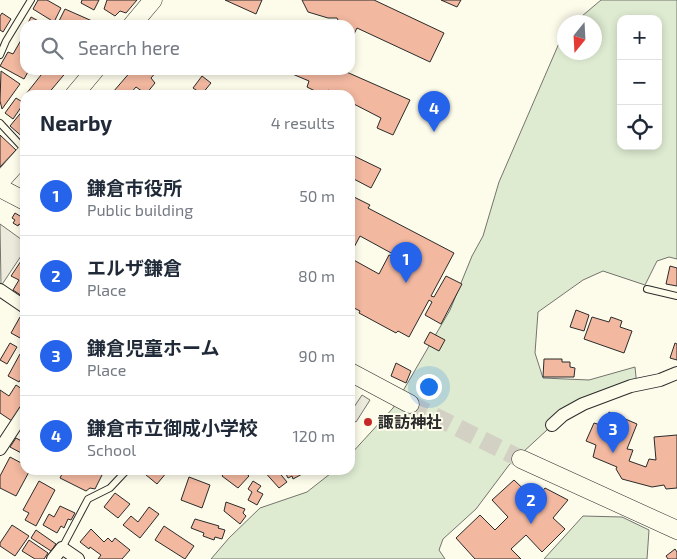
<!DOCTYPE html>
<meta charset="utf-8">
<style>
:root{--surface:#fff;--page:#f2f2f3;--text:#1f2937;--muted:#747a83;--line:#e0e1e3;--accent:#2563eb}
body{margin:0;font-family:"Exo 2","Noto Sans JP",sans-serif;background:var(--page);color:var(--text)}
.controls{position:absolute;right:15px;top:15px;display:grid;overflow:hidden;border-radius:10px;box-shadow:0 2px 8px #0003}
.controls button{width:45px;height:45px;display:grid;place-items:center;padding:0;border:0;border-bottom:1px solid var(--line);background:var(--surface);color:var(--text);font:25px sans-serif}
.compass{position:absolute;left:557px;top:15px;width:45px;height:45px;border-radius:50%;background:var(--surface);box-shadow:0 2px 8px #0003;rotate:198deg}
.you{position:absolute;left:428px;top:386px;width:18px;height:18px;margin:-12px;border:4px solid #fff;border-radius:50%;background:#1a73e8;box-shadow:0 0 0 8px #1a73e833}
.badge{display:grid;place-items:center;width:32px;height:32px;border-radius:50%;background:var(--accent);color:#fff;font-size:16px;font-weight:700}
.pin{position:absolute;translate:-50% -41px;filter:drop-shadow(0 1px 2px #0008)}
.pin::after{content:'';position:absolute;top:26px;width:18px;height:15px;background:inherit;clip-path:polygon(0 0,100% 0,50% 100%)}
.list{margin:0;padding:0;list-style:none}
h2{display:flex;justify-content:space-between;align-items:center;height:65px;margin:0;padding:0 20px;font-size:21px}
h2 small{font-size:16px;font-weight:400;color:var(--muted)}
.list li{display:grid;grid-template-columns:32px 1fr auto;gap:15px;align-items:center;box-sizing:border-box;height:80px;padding:0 20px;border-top:1px solid var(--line)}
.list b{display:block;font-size:19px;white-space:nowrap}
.list p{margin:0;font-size:16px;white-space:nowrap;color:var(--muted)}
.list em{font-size:16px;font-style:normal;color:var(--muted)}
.icon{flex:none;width:28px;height:28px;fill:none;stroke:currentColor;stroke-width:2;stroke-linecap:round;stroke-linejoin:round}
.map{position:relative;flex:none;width:677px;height:559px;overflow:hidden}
.search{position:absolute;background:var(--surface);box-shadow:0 2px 8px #0003;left:20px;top:20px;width:335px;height:55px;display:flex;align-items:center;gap:12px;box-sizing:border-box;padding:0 18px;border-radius:15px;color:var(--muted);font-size:19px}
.panel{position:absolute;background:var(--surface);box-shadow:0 2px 8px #0003;left:20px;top:90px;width:335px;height:385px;border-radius:15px}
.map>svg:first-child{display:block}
.green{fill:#deebd1;stroke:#74746e;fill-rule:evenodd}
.parking{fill:#eceadb;stroke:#74746e}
.building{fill:#f2b8a0;stroke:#2b2b2b}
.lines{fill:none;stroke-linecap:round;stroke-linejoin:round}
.secondary-tunnel{stroke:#d3d1c4;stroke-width:18;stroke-dasharray:18 9;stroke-linecap:butt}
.lane-casing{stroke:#2b2b2b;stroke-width:8}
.street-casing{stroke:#2b2b2b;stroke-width:14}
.secondary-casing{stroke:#2b2b2b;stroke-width:19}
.lane{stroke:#fdfbea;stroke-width:6}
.street{stroke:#fdfbea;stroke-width:12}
.secondary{stroke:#fdfbea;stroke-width:18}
.poi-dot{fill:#c62828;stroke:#fdfbea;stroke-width:2}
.labels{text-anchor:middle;stroke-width:4;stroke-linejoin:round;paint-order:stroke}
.poi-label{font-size:16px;font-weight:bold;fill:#2b2b2b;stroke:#fdfbea;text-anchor:start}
</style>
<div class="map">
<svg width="677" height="559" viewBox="0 0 677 559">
<rect width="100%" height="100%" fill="#fdfbea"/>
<g class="green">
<path d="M601,0H677V259L669,257L657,261L645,285L603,271L583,280L538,312L535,353L543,378L589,380L635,367L637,387L560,418L509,465L476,509L443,539L439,550L445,559H211L229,538L260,508L307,492L335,470H350V455L393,408L450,310L472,256L483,236L499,182L563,34L564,32V52H594V22H575ZM621,19H658V146H621Z"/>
<path d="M583,516L622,517L649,530L647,559H544Z"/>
</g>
<g class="parking">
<path d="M0,224L25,242V250L1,286Z"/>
<path d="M362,395L370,400L356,422L350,418V413Z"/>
</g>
<g class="building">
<path d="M38,0H47L61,8L54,22L33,9Z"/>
<path d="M82,0H99L94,10L81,3Z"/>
<path d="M107,0H137L126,13L120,11L115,16L104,9Z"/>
<path d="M225,0H262L256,14Z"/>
<path d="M302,0H374L444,33L430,62L357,28L350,42V25H338L339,22L337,18H328L308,12Z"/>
<path d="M441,0H461L457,7Z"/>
<path d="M65,9L99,24L98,25H57Z"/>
<path d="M2,13L11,19L3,32L0,30V16Z"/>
<path d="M31,17L46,25H27Z"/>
<path d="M24,35L25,70H29L24,79L0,66L8,52L13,54Z"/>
<path d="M45,70H68L47,95H27L26,94Z"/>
<path d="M132,70H158L151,78L155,83L146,94L136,87L129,95H117L113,92Z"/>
<path d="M283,70H342L410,100L393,135L377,128L381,118L350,102V95H337L328,90L323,95L307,87L309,81Z"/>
<path d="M1,71L20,84L2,109L0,101Z"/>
<path d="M202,76L211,83L202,94L193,88Z"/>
<path d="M16,98L24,103L13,119L5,113Z"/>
<path d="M24,109L25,110V139L10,126Z"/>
<path d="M0,135L16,150L0,167Z"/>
<path d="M350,154L381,169L371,188L350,177Z"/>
<path d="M350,195L370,205L368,208L454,253L431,296L434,297L446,276L462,284L441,324L425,315L432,302L429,300L409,337L398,331L396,333L359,313L360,311L350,306V258L379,274L389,255L392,256L393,254L360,236L350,255Z"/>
<path d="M15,213L25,219V227L19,224L18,226L13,223L15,220L12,218Z"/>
<path d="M25,255V298L13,290L19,280L11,276Z"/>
<path d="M670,266L677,268V286L666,284Z"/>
<path d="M576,310L589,315L584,331L570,327Z"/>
<path d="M20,317L25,319V333L22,339L11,333Z"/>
<path d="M592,317L609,322L611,317L622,321L620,327L632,331L624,353L584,339Z"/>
<path d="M430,332L445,340L439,351L424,343Z"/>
<path d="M10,343L17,347L7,364L0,360Z"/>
<path d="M675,343L677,344V360L670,358Z"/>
<path d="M20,354L25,356V372L19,382L8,376Z"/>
<path d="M544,359H562V362H570V367L575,368L574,377H543Z"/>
<path d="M396,363L411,371L406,383L391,376Z"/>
<path d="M16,385L25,391V400L12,421L0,413V390L9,396Z"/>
<path d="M609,412L637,424L627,449L633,450L629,461L646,467L649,459L656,460L654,437L677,435V488L666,489L664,485L652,487L622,479L616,469L617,467L593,457L596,445L586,441L594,423L604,426Z"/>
<path d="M16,438L25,443V455L10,447Z"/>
<path d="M10,457L25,465V470H30L16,496L0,488V476Z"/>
<path d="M64,470L95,471L98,470L103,473L95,489L90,488L86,491L60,478Z"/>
<path d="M140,470H164L167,472L157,484Z"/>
<path d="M227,470H242L249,476L238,488L222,476Z"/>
<path d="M263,470H277L287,482L279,488Z"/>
<path d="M284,470H302L304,473L293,479L292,476L288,478Z"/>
<path d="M189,477L210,485L202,508L181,500Z"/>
<path d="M514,480L535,500L545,488L568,500L553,518L565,529L542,552L526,535L511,549L521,559H475L456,538L480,515L495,530L508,517L492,500Z"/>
<path d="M39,481L55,490L36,526L25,520L29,513L23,510Z"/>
<path d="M253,481L261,486L257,491L263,494L257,505L248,500L252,492L248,489Z"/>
<path d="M115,493L130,504L118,518L104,507Z"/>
<path d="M226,502L245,509L243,513L246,516L240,524L224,511Z"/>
<path d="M60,506L75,513L71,520L68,519L64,528L61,526L57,533L43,525L49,514L54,517Z"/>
<path d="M149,507L159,514L140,538L123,525L131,516L138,522Z"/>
<path d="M195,519L219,526L218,528L225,530L222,539L215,537L214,540L203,536L204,533L191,528Z"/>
<path d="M12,525L29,536L15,556L0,546V543Z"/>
<path d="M164,526L194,546L185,559L155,540Z"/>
<path d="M91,529L104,542L108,538L112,542L115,538L130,550L122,559H98L101,555L90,547L89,549L80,542Z"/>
<path d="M36,530L56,544L51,551L31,538Z"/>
<path d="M29,540L48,553L44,559H35L22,551Z"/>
<path d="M675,549L677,552V559H668L666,556Z"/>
</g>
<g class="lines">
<path class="secondary-tunnel" d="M410,404L521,459"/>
<g class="lane-casing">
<g id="lane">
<path d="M0,55L6,41L31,0"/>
<path d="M0,123L25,150"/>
<path d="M647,289L677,296"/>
<path d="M62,548L88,499L110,488L127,470"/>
</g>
</g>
<g class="street-casing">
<g id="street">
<path d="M0,290L25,307"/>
<path d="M552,425L563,415L583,404L631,386L660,380L677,373"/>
<path d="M0,449L25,411"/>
<path d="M53,559L62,548L78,559"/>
</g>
</g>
<g class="secondary-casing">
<g id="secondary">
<path d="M132,25L153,0"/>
<path d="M74,95L95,70"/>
<path d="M0,182L25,154"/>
<path d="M0,188L25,201"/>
<path d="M350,372L410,404"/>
<path d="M521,459L677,530"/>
</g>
</g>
<use href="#lane" class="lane"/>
<use href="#street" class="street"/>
<use href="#secondary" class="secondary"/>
</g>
<circle class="poi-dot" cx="368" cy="422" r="5"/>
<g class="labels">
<g class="poi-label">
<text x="378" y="428">諏訪神社</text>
</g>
</g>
</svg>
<div class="controls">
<button>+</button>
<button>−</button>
<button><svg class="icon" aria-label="locate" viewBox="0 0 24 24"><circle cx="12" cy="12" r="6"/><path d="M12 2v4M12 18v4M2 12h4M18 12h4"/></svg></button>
</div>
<svg class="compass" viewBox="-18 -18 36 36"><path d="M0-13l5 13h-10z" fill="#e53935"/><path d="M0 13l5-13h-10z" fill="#747a83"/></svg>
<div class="you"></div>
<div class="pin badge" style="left:406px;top:283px">1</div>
<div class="pin badge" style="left:531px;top:524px">2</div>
<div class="pin badge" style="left:613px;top:453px">3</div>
<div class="pin badge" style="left:434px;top:132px">4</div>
<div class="search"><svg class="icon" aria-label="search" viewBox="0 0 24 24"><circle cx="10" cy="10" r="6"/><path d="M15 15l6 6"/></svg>Search here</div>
<section class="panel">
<h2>Nearby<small>4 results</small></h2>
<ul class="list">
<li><span class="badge">1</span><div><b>鎌倉市役所</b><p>Public building</p></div><em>50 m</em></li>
<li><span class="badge">2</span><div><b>エルザ鎌倉</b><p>Place</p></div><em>80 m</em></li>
<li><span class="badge">3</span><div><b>鎌倉児童ホーム</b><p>Place</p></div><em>90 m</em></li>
<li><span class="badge">4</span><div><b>鎌倉市立御成小学校</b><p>School</p></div><em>120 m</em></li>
</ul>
</section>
</div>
